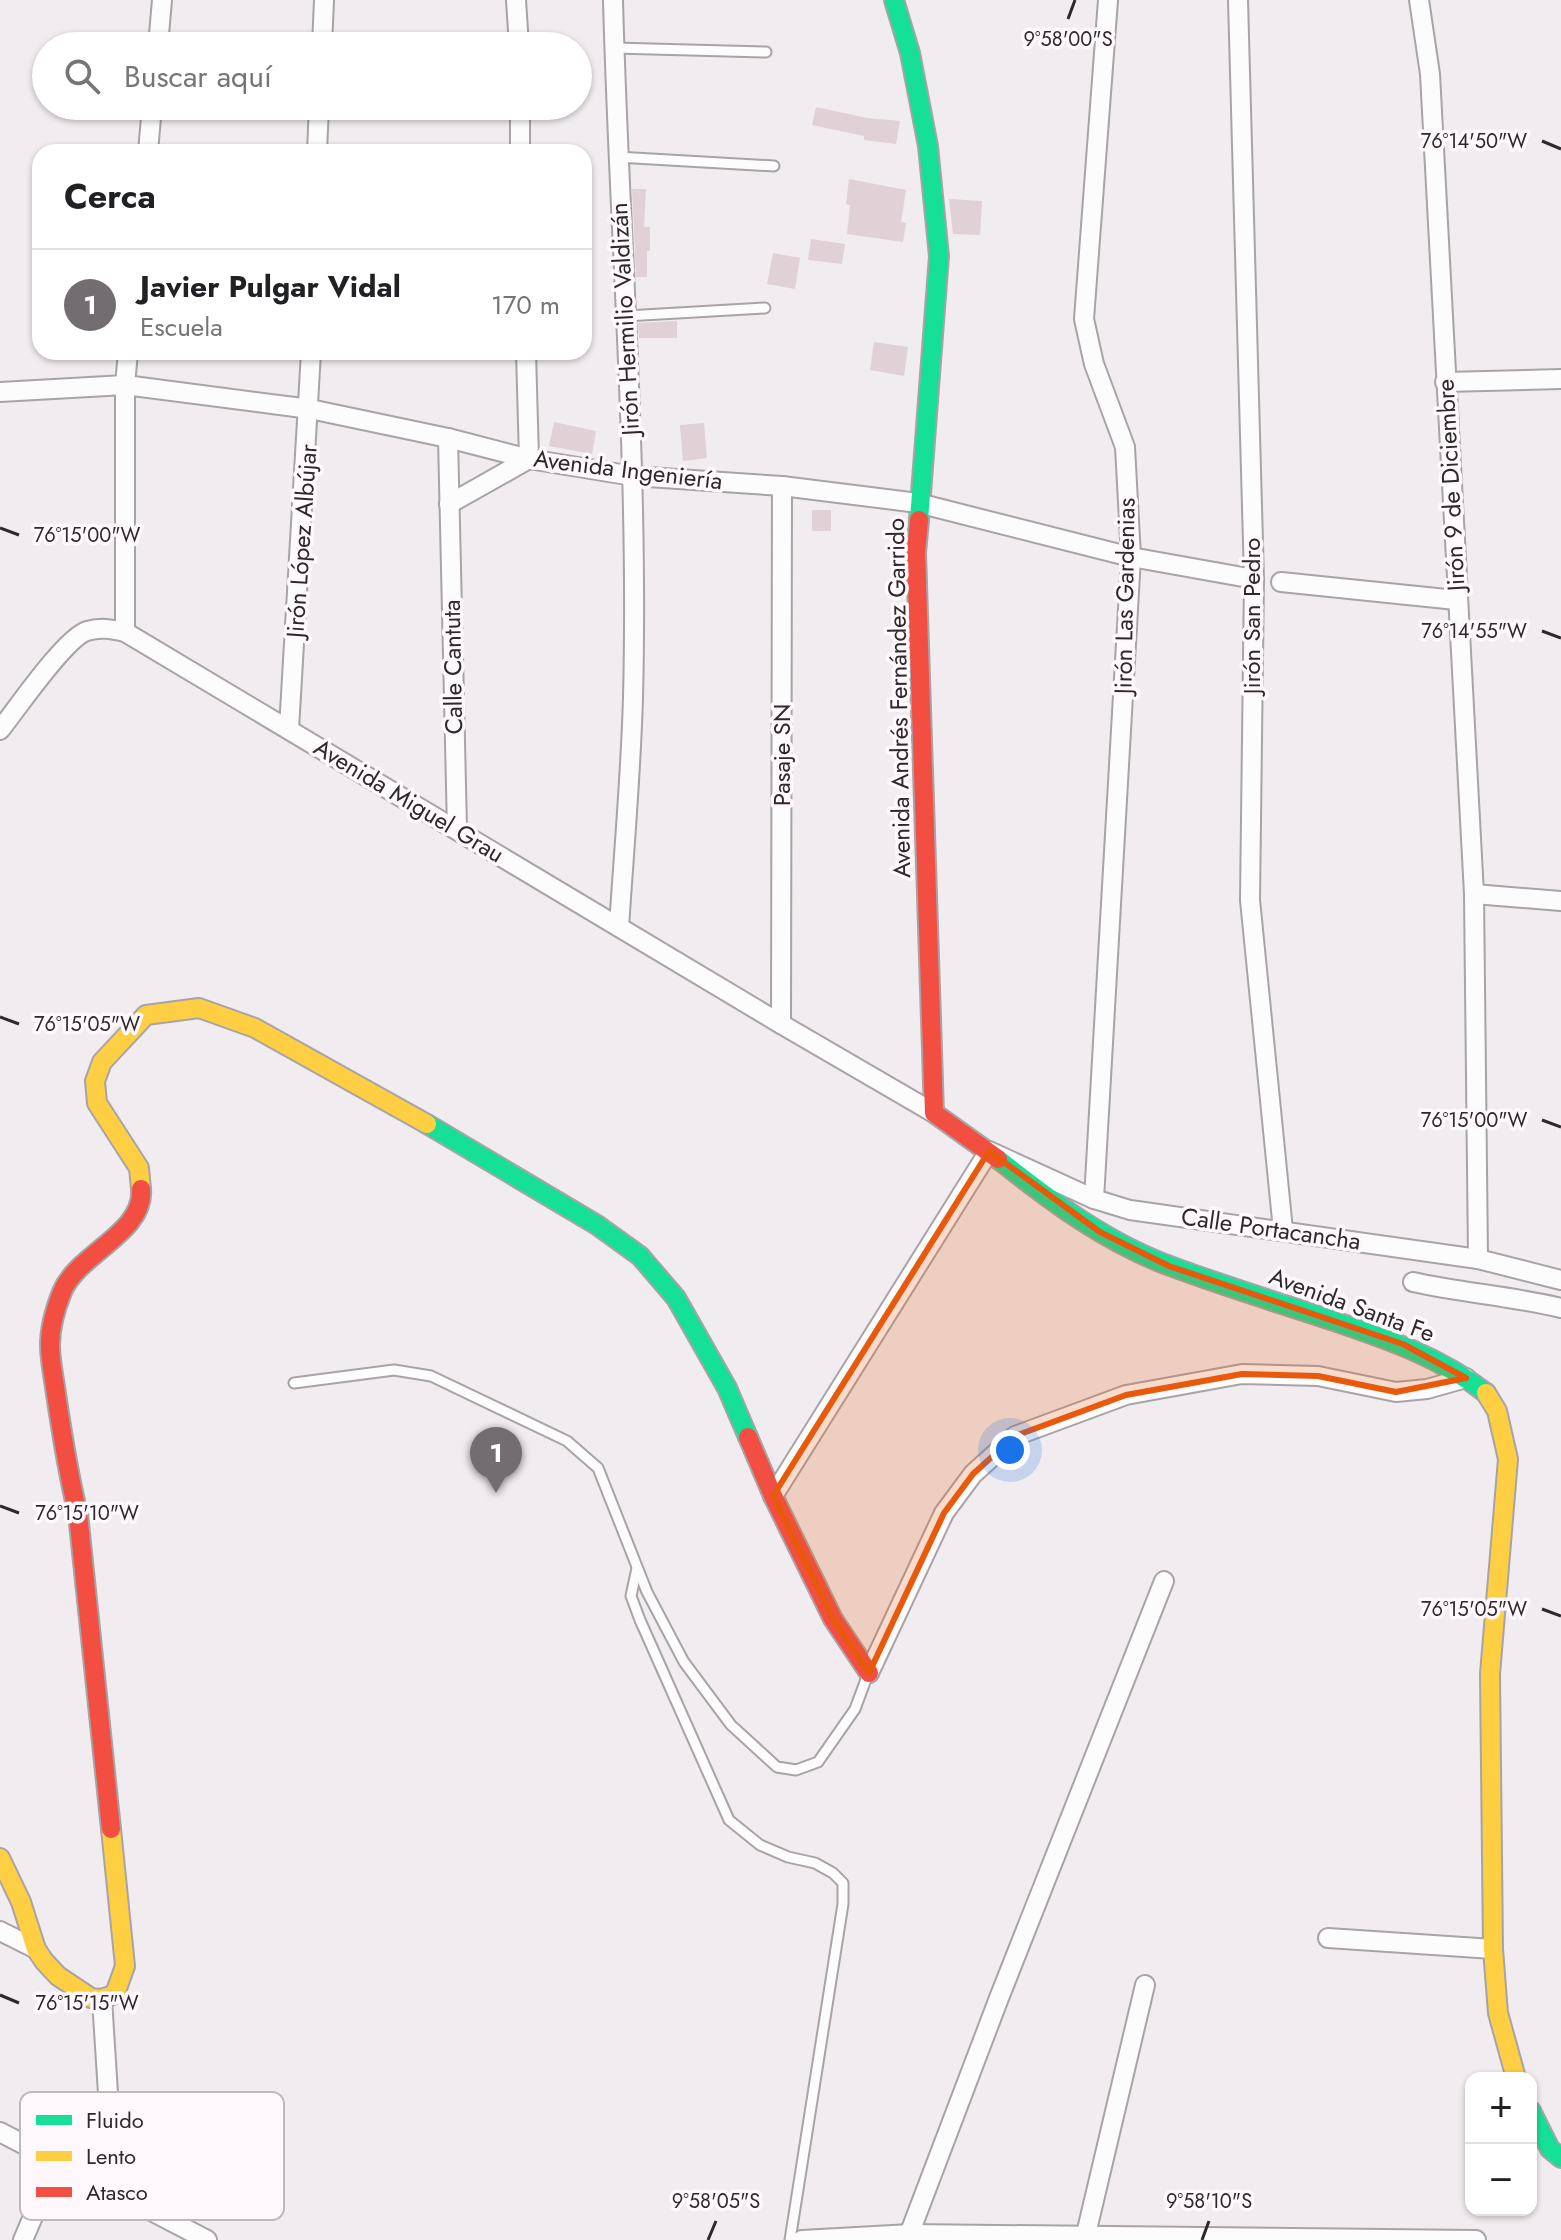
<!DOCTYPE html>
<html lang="es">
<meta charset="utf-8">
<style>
:root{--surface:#fff;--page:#f2f2f2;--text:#202124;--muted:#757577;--line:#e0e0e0;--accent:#726d70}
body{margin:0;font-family:Jost,sans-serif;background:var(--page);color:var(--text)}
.controls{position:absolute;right:24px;bottom:24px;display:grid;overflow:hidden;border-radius:16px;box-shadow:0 2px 6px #0004}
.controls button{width:72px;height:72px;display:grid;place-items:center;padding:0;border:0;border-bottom:2px solid var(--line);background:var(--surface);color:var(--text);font:40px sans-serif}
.you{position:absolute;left:1010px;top:1450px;width:28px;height:28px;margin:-20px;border:6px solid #fff;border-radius:50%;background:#1a73e8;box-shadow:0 0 0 12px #1a73e833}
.badge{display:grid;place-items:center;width:52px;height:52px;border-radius:50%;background:var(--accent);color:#fff;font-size:26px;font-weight:700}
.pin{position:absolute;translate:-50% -66px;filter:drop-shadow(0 2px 4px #0008)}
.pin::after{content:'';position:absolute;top:42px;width:28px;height:24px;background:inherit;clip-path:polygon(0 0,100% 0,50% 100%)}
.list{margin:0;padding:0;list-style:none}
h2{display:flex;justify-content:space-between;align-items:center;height:104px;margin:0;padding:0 32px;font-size:34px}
h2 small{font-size:26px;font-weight:400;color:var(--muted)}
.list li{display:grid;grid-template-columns:52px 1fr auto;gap:24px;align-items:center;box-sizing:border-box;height:112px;padding:0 32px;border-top:2px solid var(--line)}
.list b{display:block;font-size:30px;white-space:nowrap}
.list p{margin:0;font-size:26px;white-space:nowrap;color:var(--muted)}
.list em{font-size:26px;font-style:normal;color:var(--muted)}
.icon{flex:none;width:44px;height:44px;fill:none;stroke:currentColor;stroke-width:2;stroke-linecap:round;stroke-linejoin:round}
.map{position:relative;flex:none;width:1561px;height:2240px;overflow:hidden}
.search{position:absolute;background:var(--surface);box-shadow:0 2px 6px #0004;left:32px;top:32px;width:560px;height:88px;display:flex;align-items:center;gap:20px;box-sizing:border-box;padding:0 28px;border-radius:44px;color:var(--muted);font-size:30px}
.panel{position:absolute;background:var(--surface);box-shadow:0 2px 6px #0004;left:32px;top:144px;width:560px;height:216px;border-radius:24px}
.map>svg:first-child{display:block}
.building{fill:#dfd1d5}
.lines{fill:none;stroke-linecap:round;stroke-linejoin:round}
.lane-casing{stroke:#a8a3a6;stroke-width:13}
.street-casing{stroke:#a8a3a6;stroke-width:22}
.fast-casing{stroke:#a8a3a6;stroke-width:22}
.slow-casing{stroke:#a8a3a6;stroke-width:22}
.jam-casing{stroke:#a8a3a6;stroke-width:22}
.lane{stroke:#fdfcfd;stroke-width:9}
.street{stroke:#fdfcfd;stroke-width:18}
.fast{stroke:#16e098;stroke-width:18}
.slow{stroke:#ffcf43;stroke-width:18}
.jam{stroke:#f24e42;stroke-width:18}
.marked{fill:#e8590c;fill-opacity:0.2;stroke:#e8590c;stroke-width:6;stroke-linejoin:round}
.ticks{fill:none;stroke:#2d292b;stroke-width:3}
.labels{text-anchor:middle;stroke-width:7;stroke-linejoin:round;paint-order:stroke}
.street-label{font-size:24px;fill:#2d292b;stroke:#fef7fb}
.key{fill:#fef7fb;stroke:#bfb9bd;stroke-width:2}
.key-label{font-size:22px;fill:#2d292b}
.ticks-label{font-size:20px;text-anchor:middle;fill:#2d292b;stroke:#fef7fb;stroke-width:7;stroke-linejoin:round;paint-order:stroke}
</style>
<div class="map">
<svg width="1561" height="2240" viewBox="0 0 1561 2240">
<rect width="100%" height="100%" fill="#f1ecef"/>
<g class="building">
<path d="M816,107L867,118L900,121L896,144L864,140V136L812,125Z"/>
<path d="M849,179L906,190L901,222L906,223L903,242L847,234L850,205L846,204Z"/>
<path d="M632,189H646L644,227H650V251H647V277H636Z"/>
<path d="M949,199L982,201L980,235L953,234Z"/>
<path d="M811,239L845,244L842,264L808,260Z"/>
<path d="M773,253L800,258L795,289L767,284Z"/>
<path d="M677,321V338H639L638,323Z"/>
<path d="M874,342L908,347L904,376L870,370Z"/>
<path d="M554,422L596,431L592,454L549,446Z"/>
<path d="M704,423L707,458L683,461L680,425Z"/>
<rect x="812" y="510" width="19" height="21"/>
</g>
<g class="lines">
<g class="lane-casing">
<g id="lane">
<path d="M614,48L766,52"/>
<path d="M617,157L774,166"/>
<path d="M626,316L765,308"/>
<path d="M294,1383L394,1370L431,1376L567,1441L598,1468L647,1592L684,1662L731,1725L777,1767L796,1770L818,1762L855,1709L868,1674"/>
<path d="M637,1568L631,1596L640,1620L729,1820L760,1845L788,1857L815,1863L833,1873L843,1883V1904L790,2240"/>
</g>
</g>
<g class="street-casing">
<g id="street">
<path d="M516,0L519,46"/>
<path d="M613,0C619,232 639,464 633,697C631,773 624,850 619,927"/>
<path d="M1238,0L1254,579L1250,900L1283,1230"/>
<path d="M1419,0L1430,74L1474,894L1478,1259"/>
<path d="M158,46L162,0"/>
<path d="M322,46L324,0"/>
<path d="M520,106V152"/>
<path d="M148,152L152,106"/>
<path d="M317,152L319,106"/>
<path d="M1445,382L1561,379"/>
<path d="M0,392L125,385L310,409L448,438L529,459L633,476L782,486L918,503L1131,557L1254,579"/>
<path d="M448,438L457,829"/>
<path d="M449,504L529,459L526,352"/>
<path d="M1281,582L1456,600"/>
<path d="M125,632V385L128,352"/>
<path d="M289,729L311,352"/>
<path d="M0,730C16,710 65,638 87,631C100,627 111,629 125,632L781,1024L934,1113"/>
<path d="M1474,894L1561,901"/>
<path d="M781,1024L782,486"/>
<path d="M1094,1199L1131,557L1125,447L1094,364L1084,319L1108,0"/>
<path d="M1413,1282C1462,1293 1512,1296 1561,1308"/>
<path d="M773,1496L989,1151L1094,1199L1130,1210L1478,1259L1561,1280"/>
<path d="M869,1673L944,1513L973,1474L1015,1436L1126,1395L1242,1374L1318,1376L1396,1392L1427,1389L1466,1378"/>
<path d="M0,1931L36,1949"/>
<path d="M1328,1938L1493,1949"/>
<path d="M102,1999L109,2109L127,2197"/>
<path d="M0,2132L207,2240"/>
<path d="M1086,2234L1145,1985"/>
<path d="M23,2240L57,2160"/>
<path d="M802,2240L911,2234L1476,2240"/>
<path d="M907,2240L999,1998L1164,1581"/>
</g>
</g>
<g class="fast-casing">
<g id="fast">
<path d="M894,0L910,53L928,146L939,256L919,520"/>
<path d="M427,1124L597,1225L640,1256L676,1298L727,1388L748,1437"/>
<path d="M998,1159C1051,1201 1108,1244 1173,1267C1224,1286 1276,1302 1328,1319C1384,1338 1439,1356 1486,1393"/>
<path d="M1531,2111L1550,2149L1561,2158"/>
</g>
</g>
<g class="slow-casing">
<g id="slow">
<path d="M141,1189L139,1168L97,1103L95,1081L102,1062L146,1015L199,1008L255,1028L427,1124"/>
<path d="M1486,1393L1497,1411L1508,1459L1490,1674L1493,1949L1498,2013L1516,2078"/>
<path d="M0,1858L21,1902L36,1949L44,1961L58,1976L91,1998L102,1999L115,1994L125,1966L111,1829"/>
</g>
</g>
<g class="jam-casing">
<g id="jam">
<path d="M919,520L916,553L934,1113L998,1159"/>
<path d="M748,1437L773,1496L833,1619L869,1673"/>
<path d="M111,1829L78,1514C68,1474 62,1434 56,1394C54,1378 50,1361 50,1345C50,1328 56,1307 62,1292C78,1253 145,1233 141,1189"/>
</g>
</g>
<use href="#lane" class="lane"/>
<use href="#street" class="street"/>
<use href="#fast" class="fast"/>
<use href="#slow" class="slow"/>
<use href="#jam" class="jam"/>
</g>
<path class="marked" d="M989,1151L1100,1232L1169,1266L1403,1344L1466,1378L1396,1392L1318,1376L1242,1374L1126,1395L1015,1436L973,1474L944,1513L869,1673L833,1619L773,1496Z"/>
<path class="ticks" d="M1068,19L1075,0M1542,141L1561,149M0,528L19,535M1542,631L1561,638M0,1017L19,1024M1542,1120L1561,1127M0,1506L19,1513M1542,1609L1561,1616M0,1995L19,2003M708,2240L716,2221M1202,2240L1209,2221"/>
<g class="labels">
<g class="street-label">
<text transform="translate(625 319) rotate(-93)" y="8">Jirón Hermilio Valdizán</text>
<text transform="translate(628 470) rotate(7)" y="8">Avenida Ingeniería</text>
<text transform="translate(1451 485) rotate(-93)" y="8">Jirón 9 de Diciembre</text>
<text transform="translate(302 541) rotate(-86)" y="8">Jirón López Albújar</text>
<text transform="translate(1125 596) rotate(-89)" y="8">Jirón Las Gardenias</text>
<text transform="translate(1252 616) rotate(-90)" y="8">Jirón San Pedro</text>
<text transform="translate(453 667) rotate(-91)" y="8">Calle Cantuta</text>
<text transform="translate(899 698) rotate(-91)" y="8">Avenida Andrés Fernández Garrido</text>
<text transform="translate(782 755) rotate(-90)" y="8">Pasaje SN</text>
<text transform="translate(409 801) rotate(31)" y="8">Avenida Miguel Grau</text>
<text transform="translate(1271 1229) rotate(8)" y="8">Calle Portacancha</text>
<text transform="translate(1352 1305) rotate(20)" y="8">Avenida Santa Fe</text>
</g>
</g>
<rect x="20" y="2092" width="264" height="128" rx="12" class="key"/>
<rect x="36" y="2115" width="36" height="10" fill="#16e098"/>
<rect x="36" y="2151" width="36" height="10" fill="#ffcf43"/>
<rect x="36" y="2187" width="36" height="10" fill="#f24e42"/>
<g class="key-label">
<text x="86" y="2128">Fluido</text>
<text x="86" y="2164">Lento</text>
<text x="86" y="2200">Atasco</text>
</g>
<g class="ticks-label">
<text x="1068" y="46">9°58'00"S</text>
<text x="1474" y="148">76°14'50"W</text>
<text x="87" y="542">76°15'00"W</text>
<text x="1474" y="638">76°14'55"W</text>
<text x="87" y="1031">76°15'05"W</text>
<text x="1474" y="1127">76°15'00"W</text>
<text x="87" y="1520">76°15'10"W</text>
<text x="1474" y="1616">76°15'05"W</text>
<text x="87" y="2010">76°15'15"W</text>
<text x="716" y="2208">9°58'05"S</text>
<text x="1209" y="2208">9°58'10"S</text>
</g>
</svg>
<div class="controls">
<button>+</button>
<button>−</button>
</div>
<div class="you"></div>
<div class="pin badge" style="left:496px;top:1493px">1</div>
<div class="search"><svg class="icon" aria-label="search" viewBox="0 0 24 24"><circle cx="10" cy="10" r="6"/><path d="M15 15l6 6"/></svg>Buscar aquí</div>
<section class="panel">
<h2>Cerca<small></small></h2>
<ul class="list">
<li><span class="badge">1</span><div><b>Javier Pulgar Vidal</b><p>Escuela</p></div><em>170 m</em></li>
</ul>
</section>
</div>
